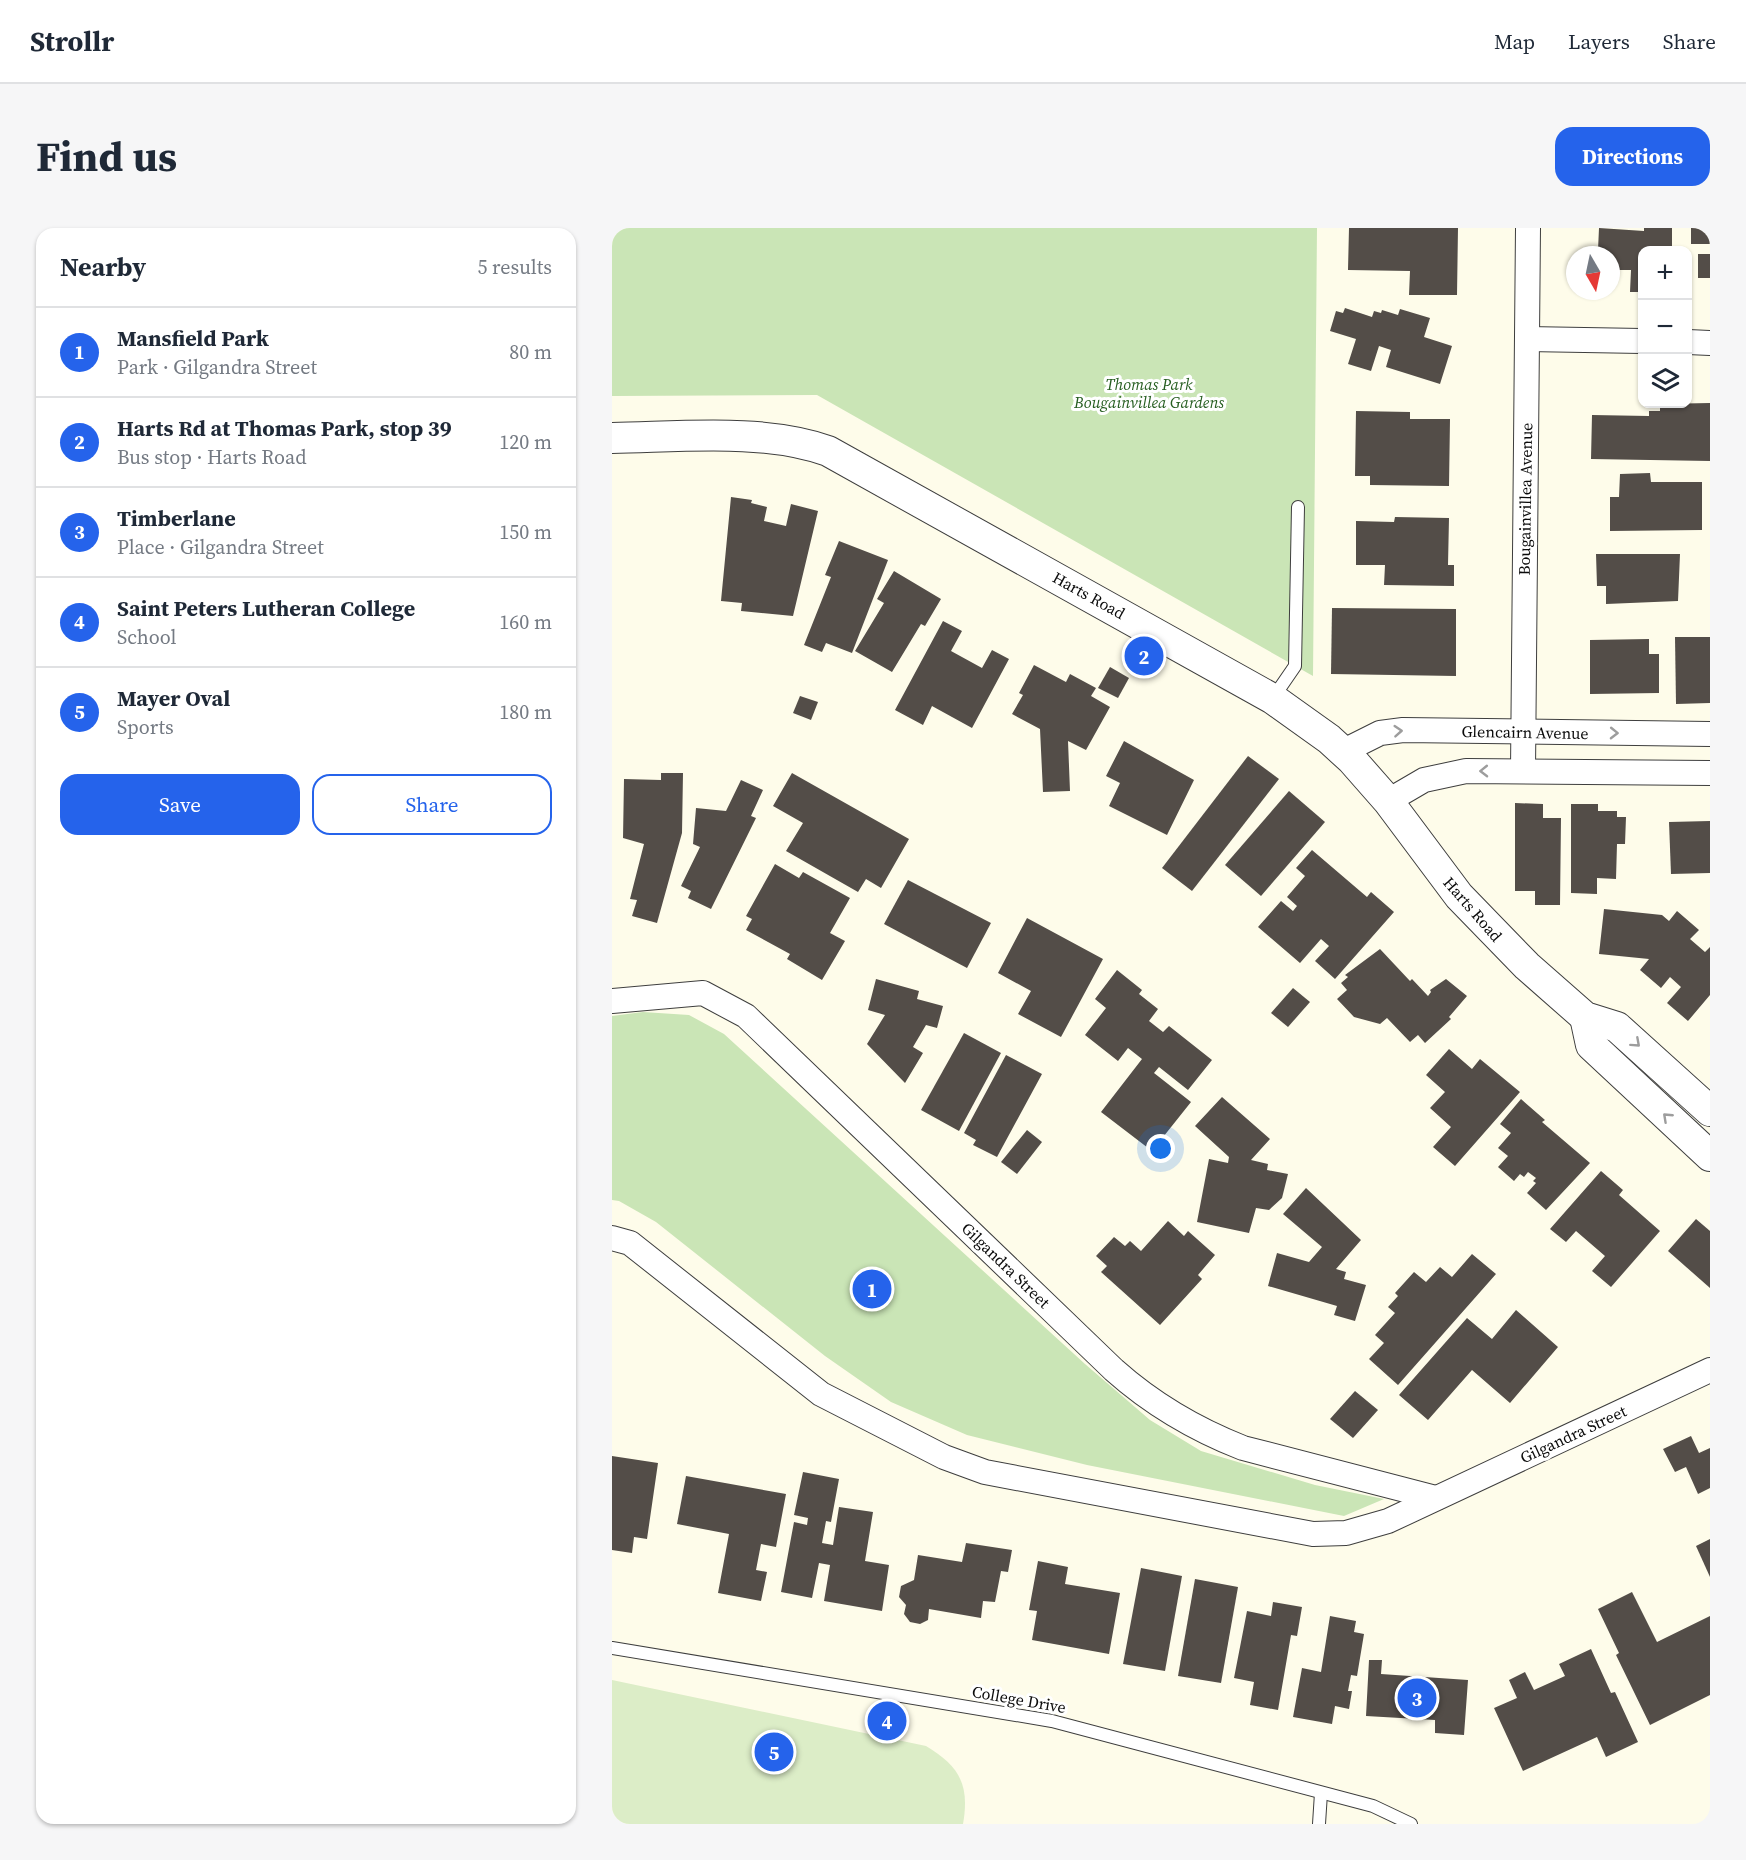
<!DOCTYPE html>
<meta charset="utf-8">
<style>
:root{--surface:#fff;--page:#f6f6f7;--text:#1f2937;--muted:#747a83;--line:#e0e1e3;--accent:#2563eb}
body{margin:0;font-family:"Source Serif 4",serif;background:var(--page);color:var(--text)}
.controls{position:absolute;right:18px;top:18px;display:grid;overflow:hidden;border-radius:12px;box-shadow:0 2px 4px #0004}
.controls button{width:54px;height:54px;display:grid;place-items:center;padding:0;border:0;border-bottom:2px solid var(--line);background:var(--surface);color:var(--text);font:30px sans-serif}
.compass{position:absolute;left:954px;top:18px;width:54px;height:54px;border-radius:50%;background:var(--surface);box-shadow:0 2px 4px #0004;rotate:171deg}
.you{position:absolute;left:549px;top:921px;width:21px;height:21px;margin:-15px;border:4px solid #fff;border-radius:50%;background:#1a73e8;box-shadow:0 0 0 9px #1a73e833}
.badge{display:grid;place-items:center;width:39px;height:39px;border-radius:50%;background:var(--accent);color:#fff;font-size:20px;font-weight:700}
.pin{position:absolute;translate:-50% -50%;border:3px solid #fff;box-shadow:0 2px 6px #0006}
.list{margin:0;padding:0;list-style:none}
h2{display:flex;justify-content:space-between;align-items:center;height:78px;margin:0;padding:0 24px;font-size:26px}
h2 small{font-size:20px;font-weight:400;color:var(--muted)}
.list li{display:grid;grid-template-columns:39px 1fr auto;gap:18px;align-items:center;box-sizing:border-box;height:90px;padding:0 24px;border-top:2px solid var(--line)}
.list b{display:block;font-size:22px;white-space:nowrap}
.list p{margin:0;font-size:20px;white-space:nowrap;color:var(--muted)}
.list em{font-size:20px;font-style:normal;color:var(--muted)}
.actions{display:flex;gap:12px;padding:18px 24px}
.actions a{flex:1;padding:14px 0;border:2px solid var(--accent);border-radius:18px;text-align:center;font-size:21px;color:var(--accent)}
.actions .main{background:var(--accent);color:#fff}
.icon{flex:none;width:33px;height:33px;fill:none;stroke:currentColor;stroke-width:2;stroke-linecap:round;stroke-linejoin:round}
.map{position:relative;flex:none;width:1098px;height:1596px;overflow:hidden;border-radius:18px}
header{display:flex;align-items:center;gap:36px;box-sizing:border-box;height:84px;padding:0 30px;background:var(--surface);border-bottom:2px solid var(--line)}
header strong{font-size:28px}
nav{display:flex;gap:33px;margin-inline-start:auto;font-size:21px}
.intro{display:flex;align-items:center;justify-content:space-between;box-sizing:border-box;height:144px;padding:0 36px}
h1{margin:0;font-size:42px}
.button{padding:15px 27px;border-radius:18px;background:var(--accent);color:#fff;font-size:21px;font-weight:700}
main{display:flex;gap:36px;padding:0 36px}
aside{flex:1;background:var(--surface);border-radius:18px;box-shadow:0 2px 4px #0004}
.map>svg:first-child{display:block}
.green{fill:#cae5b6}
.pitch{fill:#dcedc7}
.building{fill:#534d48}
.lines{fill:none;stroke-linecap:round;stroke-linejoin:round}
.service-casing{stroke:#3e3e3e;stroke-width:14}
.minor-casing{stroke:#3e3e3e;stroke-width:26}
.tertiary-casing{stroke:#3e3e3e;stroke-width:32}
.service{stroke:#fff;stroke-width:12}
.minor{stroke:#fff;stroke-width:24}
.tertiary{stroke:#fff;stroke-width:30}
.oneway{stroke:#9d9d9d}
.labels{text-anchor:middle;stroke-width:6;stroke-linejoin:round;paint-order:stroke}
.park-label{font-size:16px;font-style:italic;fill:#265e20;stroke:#fff}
.street-label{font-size:16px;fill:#0b0b0b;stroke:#fff}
</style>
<header>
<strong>Strollr</strong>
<nav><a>Map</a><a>Layers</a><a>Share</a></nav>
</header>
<div class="intro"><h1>Find us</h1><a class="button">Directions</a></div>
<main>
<aside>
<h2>Nearby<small>5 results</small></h2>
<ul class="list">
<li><span class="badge">1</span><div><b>Mansfield Park</b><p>Park · Gilgandra Street</p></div><em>80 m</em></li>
<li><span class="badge">2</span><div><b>Harts Rd at Thomas Park, stop 39</b><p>Bus stop · Harts Road</p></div><em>120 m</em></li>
<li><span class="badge">3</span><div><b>Timberlane</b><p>Place · Gilgandra Street</p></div><em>150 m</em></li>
<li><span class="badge">4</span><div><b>Saint Peters Lutheran College</b><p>School</p></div><em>160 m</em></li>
<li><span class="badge">5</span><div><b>Mayer Oval</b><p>Sports</p></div><em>180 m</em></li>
</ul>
<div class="actions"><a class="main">Save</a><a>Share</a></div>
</aside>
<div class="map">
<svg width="1098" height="1596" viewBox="0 0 1098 1596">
<rect width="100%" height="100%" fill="#fefcea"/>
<g class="green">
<path d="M0,0H705L701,448L205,167L0,168Z"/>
<path d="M31,784L77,787L112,806L473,1136L538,1192L589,1223L703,1257L772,1271L732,1288L475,1237L355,1207L279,1174L213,1128L44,994L7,973L0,972V788Z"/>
</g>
<path class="pitch" d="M0,1452L314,1518C347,1538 358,1556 351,1596H0Z"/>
<g class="building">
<path d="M737,0H846L845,67H797L798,43L736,42Z"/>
<path d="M987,0L1032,3V0H1060V22H1030V64H1018L1019,42H1007V48H999V27H982V21L986,22Z"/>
<rect x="1079" y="0" width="19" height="16"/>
<rect x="1086" y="26" width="12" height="24"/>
<path d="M733,80L760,89L762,83L769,85L770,82L786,87L788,81L818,90L812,109L840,118L828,156L774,139L779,122L767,118L759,143L736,136L744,111L718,103L724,83L731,85Z"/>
<path d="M1098,175V233L979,231L980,187L1037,188V183H1048V176Z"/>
<path d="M744,183L798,184V191H838L837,258L758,257V248H743Z"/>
<path d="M1038,245L1039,254H1090V302L998,303V269H1007L1008,246Z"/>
<path d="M119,269L140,272L139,275L155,279L152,293L174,298L179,276L206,283L181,388L129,383L130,375L109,373Z"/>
<path d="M783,289L837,290L836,337H842V358L772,357L773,337H744V293L782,294Z"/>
<path d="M227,313L276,332L240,425L214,415L210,424L192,417L219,349L213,347Z"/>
<path d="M984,326H1068L1066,373L994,376V358H985Z"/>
<path d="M282,343L329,371L313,398L309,396L280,444L243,423L272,375L265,371Z"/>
<path d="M720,380L844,381V448L719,446Z"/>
<path d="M331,393L350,403L339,423L370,440L380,422L397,431L360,500L320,478L311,497L283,482Z"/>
<path d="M1063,409H1098V475L1064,476Z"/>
<path d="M1037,411V426H1047V465L978,466V412Z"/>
<path d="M422,437L454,454L458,446L484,460L479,468L498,479L474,522L456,513L458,563L431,564L428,501L400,486L411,467L407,465Z"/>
<path d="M498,439L517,450L506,470L486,460Z"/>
<path d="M188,468L206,474L199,492L181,485Z"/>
<path d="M512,513L582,552L555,607L497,578L508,555L494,548Z"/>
<path d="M636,528L667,551L580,663L550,640Z"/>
<path d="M49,545H71L70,605L45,695L20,688L25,672L18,671L32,616L11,610L12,551L49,552Z"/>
<path d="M180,545L297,611L269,660L254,651L246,664L174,623L191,595L161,578Z"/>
<path d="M129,552L151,562L139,588L144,590L99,681L76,670L79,663L69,658L88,619L81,616L84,580L114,583Z"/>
<path d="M677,563L713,594L649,668L613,637Z"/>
<path d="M903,575L931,576V590H949L948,677H923V663H903Z"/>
<path d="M959,576H986V583H1005V589H1014L1013,616H1005L1004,651L985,650V666L959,665Z"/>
<path d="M1098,593V645L1059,646L1057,594Z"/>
<path d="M700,622L755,669L759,664L782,684L723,751L703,733L717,718L709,711L688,735L646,699L669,673L681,683L685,678L675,669L693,648L684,640Z"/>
<path d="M163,636L187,650L191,644L238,670L218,705L233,713L210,752L175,731L178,726L134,702L140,691L134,688Z"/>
<path d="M296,652L379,695L355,740L272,696Z"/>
<path d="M992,681L1050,687L1057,693L1065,683L1087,702L1078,711L1093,724L1098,719V767L1076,793L1055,775L1069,759L1058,749L1049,760L1028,742L1037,731L987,726Z"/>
<path d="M415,690L491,731L449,809L406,786L419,763L386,745Z"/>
<path d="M768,721L798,753L800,751L816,768L819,764L818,762L834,751L855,768L837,789L839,791L813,815L806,807L798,814L775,790L768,796L742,789L725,771L735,762L729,755L736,749L733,747Z"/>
<path d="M505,742L530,762L527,766L546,781L537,793L551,804L557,798L600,832L576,862L547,839L542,845L579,874L540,923L489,884L530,831L516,820L506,833L473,807L494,780L483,771Z"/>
<path d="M264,751L307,763L305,771L331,778L325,800L314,797L301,819L311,825L293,855L255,816L273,787L256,782Z"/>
<path d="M681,760L698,774L676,799L659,785Z"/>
<path d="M352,805L389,825L347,903L309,882Z"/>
<path d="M837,821L860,841L868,831L908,864L843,938L821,919L839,899L818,880L833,864L814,847Z"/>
<path d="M394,827L430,846L385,929L361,917L364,912L352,905Z"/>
<path d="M610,869L658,911L639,932L656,936L655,942L676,946L670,970L657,982L644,980L637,1005L585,994L597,931L616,935L617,929L583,898Z"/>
<path d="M909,871L933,892L930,894L978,935L934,982L915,965L924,955L921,953L924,950L916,944L912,949L908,946L902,953L886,939L896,928L886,920L899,905L888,896Z"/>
<path d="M415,902L430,914L405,946L389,934Z"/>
<path d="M989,943L1011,962L1007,967L1048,1003L999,1059L980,1043L993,1028L964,1003L954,1014L938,1001Z"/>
<path d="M694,960L749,1012L724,1041L734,1044L732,1051L754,1057L743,1093L722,1087L725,1078L656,1058L665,1025L697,1034L710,1019L671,986Z"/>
<path d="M1084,991L1098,1003V1060L1056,1023Z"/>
<path d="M556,993L572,1008L576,1003L603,1027L586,1047L590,1051L548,1097L489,1044L495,1038L484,1028L502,1009L513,1018L518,1013L529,1023Z"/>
<path d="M860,1026L884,1046L786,1157L757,1131L772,1115L763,1107L783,1085L776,1079L786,1068L783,1065L802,1044L814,1054L828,1039L840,1049Z"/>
<path d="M904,1082L946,1119L898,1175L860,1142L816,1192L787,1167L855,1090L880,1111Z"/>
<path d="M743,1163L766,1182L741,1210L718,1191Z"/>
<path d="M1079,1208L1087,1225L1098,1220V1260L1086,1266L1074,1239L1063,1244L1051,1221Z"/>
<path d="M0,1228L46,1235L35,1311L22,1309L20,1325L0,1322Z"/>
<path d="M191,1244L227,1251L219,1294L214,1293L210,1315L221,1317L227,1279L261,1284L253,1333L277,1337L270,1383L212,1373L218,1337L207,1335L200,1370L169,1364L182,1294L195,1297L196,1290L182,1287Z"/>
<path d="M74,1248L174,1266L164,1319L149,1316L144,1342L155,1344L149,1373L106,1365L117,1306L65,1296Z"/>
<path d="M1098,1311V1349L1084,1318Z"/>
<path d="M354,1315L400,1322L396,1344L389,1343L383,1374L371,1373L369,1390L317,1381L316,1392L308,1396L298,1394L292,1386L294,1377L287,1369L289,1358L302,1352L306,1327L350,1334Z"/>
<path d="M426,1333L456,1339L453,1356L508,1365L497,1426L420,1412L425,1383L417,1382Z"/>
<path d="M529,1340L570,1348L553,1443L511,1436Z"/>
<path d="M583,1351L626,1359L609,1455L566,1448Z"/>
<path d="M1020,1364L1045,1414L1098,1388V1467L1038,1497L1004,1427L1007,1425L986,1381Z"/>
<path d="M661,1374L690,1379L685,1408L679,1407L666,1482L638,1477L642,1454L622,1450L635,1383L659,1388Z"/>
<path d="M718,1388L744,1393L742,1404L752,1406L745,1448L739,1447L736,1463H740L737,1481L723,1478L720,1496L681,1489L690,1440L709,1444Z"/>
<path d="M979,1421L999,1465L1003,1464L1026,1514L994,1529L985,1509L911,1543L882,1480L905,1470L897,1452L913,1444L922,1462L953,1448L947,1436Z"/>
<path d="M757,1432H770L769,1446L856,1452L852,1507L823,1505V1492L754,1488Z"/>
</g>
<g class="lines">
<g class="service-casing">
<g id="service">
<path d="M661,470L683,438L686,279"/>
<path d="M0,1420L440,1493L761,1578L799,1596"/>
<path d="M707,1596L709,1565"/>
</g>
</g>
<g class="minor-casing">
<g id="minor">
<path d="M915,111L1030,113"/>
<path d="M1076,114L1098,115"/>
<path d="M732,523L768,505L791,502L1098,506"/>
<path d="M911,542L916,0"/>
<path d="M776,573L812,552L854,543L1098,545"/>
<path d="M0,773L91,765L134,788L502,1142C539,1175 585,1202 631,1220L824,1270"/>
<path d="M0,1010L18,1015L209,1166L332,1229L373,1244L701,1306L734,1305L776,1293L1098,1142"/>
</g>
</g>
<g class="tertiary-casing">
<g id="tertiary">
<path d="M0,210C68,209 152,200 216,223L661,471L717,511L740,532L776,573L847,668L915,738L973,789L1005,799L1098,883"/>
<path d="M973,789L979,817L1098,928"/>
</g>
</g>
<use href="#service" class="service"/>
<use href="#minor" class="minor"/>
<use href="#tertiary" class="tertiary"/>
</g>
<defs><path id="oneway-chevron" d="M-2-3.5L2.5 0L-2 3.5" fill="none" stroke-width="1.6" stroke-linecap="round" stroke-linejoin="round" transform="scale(1.5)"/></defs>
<g class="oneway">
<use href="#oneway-chevron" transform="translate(786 503) rotate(-4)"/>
<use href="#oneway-chevron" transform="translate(1002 505) rotate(1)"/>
<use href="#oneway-chevron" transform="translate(872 543) rotate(179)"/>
<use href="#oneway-chevron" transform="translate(1024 815) rotate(42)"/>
<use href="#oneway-chevron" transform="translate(1055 889) rotate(-137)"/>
</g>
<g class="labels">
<g class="park-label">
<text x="537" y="162">Thomas Park<tspan x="537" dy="18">Bougainvillea Gardens</tspan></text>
</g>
<g class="street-label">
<text transform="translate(913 271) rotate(-89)" y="6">Bougainvillea Avenue</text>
<text transform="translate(477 367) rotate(29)" y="6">Harts Road</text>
<text transform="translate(913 504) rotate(1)" y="6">Glencairn Avenue</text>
<text transform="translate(861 681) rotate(49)" y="6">Harts Road</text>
<text transform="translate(394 1037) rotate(44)" y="6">Gilgandra Street</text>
<text transform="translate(961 1206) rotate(-25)" y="6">Gilgandra Street</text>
<text transform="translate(407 1471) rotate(10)" y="6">College Drive</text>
</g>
</g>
</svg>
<div class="controls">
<button>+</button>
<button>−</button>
<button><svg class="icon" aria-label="layers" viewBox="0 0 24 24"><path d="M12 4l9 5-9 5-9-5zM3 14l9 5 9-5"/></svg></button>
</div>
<svg class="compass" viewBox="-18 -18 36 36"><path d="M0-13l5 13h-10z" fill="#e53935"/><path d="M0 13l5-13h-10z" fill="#747a83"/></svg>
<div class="you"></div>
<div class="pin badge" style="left:260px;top:1061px">1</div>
<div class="pin badge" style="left:532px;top:428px">2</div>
<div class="pin badge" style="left:805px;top:1470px">3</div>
<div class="pin badge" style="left:275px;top:1493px">4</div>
<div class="pin badge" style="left:162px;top:1524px">5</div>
</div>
</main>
